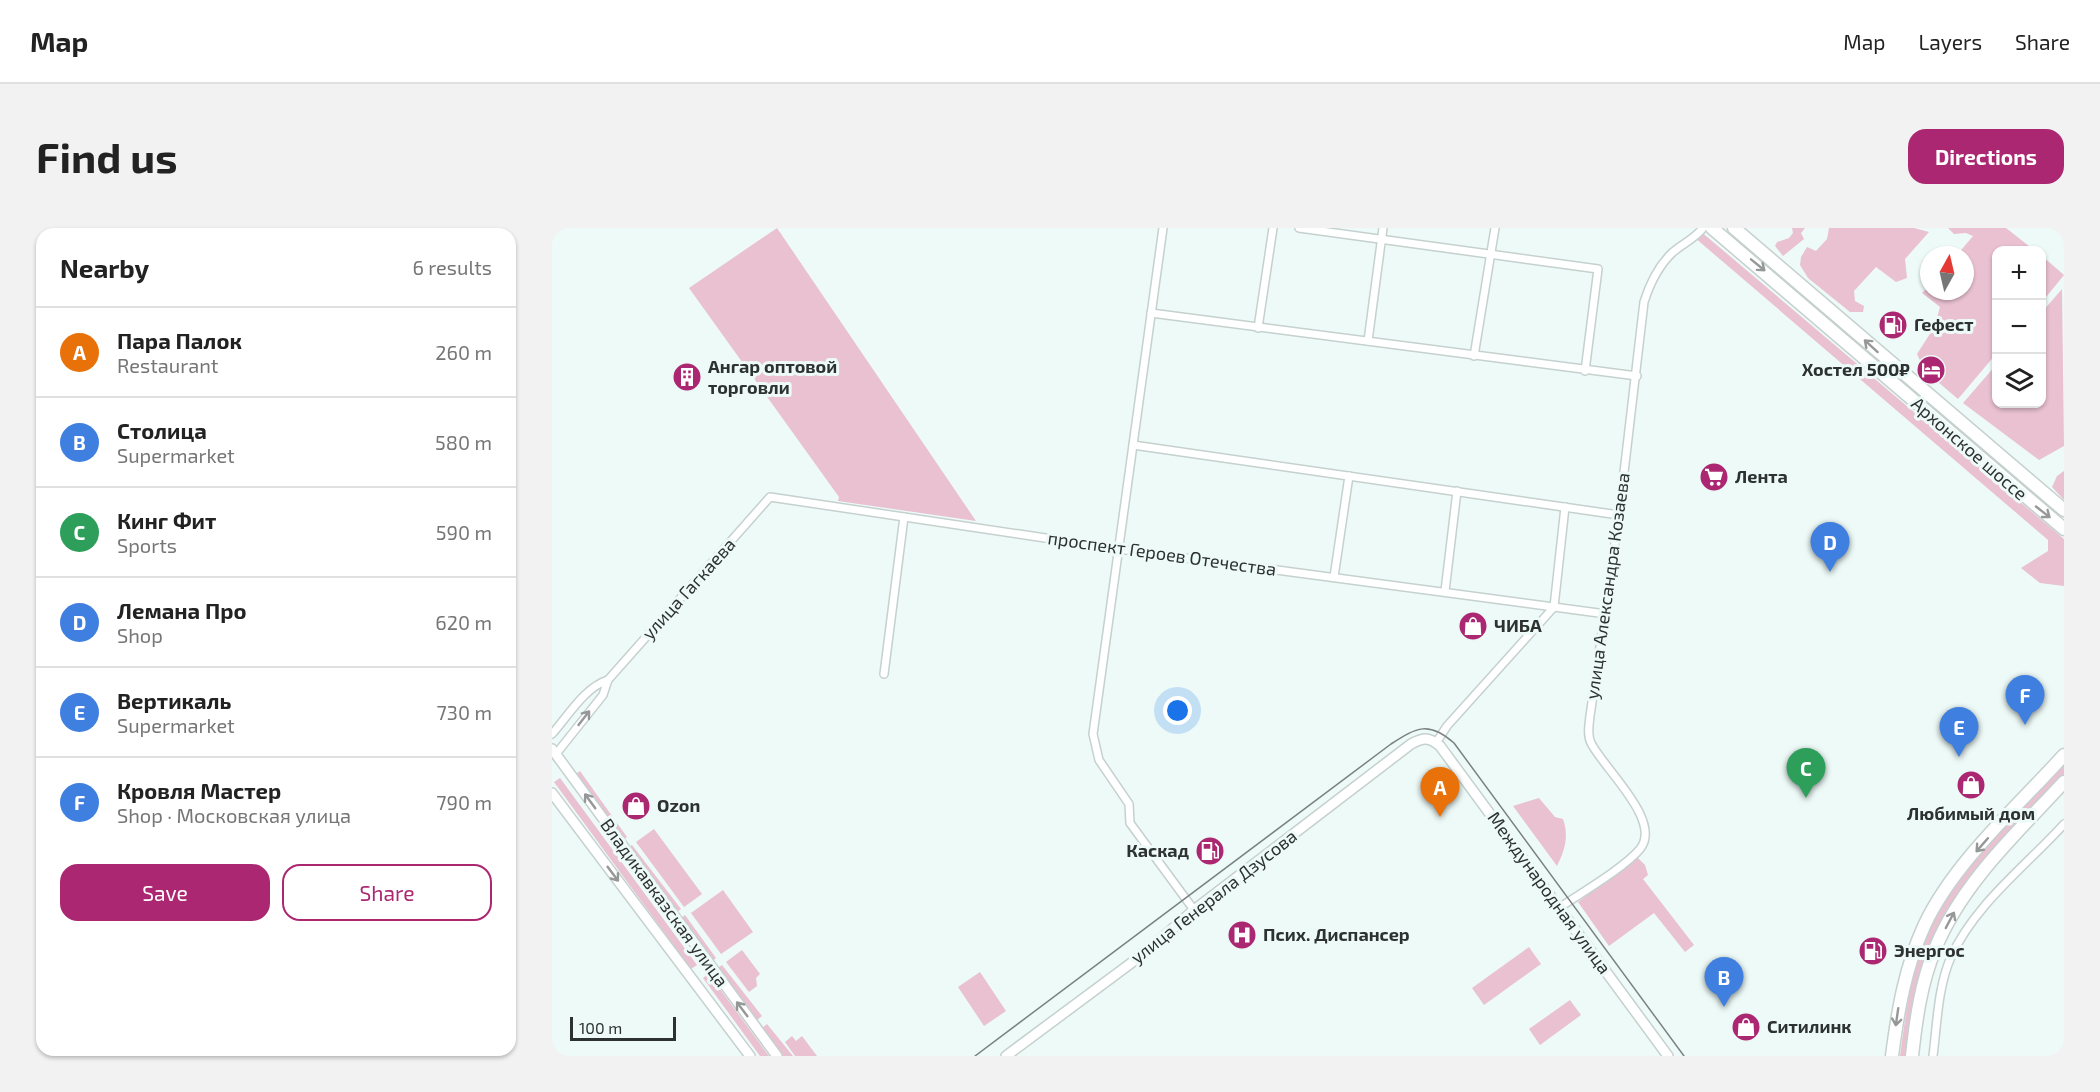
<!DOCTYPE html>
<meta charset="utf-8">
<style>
:root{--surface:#fff;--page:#f2f2f2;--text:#222;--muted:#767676;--line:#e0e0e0;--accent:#ab2771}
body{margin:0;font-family:"Exo 2",sans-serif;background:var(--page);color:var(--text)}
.controls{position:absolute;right:18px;top:18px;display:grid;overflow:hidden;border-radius:12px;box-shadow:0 2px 4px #0004}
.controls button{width:54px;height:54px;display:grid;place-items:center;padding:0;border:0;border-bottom:2px solid var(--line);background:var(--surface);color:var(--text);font:30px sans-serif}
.compass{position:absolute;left:1368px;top:18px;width:54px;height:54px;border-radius:50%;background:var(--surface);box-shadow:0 2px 4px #0004;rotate:8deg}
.scale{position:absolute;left:18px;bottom:15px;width:106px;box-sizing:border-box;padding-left:6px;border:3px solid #2d3230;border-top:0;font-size:16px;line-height:21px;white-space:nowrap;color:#2d3230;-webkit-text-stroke:4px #edfaf7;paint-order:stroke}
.you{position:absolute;left:626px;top:483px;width:21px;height:21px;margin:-15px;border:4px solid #fff;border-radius:50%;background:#1a73e8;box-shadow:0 0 0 9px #1a73e833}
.badge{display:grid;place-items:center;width:39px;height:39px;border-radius:50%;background:var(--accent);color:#fff;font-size:20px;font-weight:700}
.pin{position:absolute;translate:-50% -50px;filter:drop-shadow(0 2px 3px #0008)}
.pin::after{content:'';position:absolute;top:32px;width:21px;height:18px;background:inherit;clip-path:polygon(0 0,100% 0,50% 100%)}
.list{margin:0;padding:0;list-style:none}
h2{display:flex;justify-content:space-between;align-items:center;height:78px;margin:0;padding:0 24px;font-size:26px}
h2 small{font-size:20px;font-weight:400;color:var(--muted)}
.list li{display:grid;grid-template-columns:39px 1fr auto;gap:18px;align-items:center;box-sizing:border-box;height:90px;padding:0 24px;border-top:2px solid var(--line)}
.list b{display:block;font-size:22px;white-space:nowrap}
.list p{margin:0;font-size:20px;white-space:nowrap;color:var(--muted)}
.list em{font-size:20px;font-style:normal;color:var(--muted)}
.actions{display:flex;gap:12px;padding:18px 24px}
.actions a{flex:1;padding:14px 0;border:2px solid var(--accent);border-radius:18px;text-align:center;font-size:21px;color:var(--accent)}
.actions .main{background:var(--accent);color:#fff}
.icon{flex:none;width:33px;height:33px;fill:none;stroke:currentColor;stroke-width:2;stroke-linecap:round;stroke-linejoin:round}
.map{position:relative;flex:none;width:1512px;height:828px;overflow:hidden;border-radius:18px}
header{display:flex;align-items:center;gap:36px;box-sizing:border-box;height:84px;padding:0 30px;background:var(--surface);border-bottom:2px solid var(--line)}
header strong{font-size:28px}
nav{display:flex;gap:33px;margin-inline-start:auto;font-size:21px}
.intro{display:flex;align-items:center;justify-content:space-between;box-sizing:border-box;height:144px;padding:0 36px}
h1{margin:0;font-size:42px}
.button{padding:15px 27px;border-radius:18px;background:var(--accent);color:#fff;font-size:21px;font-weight:700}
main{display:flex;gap:36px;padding:0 36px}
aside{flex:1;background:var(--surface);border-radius:18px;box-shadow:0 2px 4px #0004}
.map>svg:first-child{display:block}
.green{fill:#e9c1d1}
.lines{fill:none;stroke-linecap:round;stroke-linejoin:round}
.street-casing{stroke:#c5d1ce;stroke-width:10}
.secondary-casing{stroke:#c5d1ce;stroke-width:12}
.highway-casing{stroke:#c5d1ce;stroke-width:15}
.street{stroke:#fff;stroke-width:7}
.secondary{stroke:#fff;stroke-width:9}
.highway{stroke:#fff;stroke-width:12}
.tram{stroke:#7a8280;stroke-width:1.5}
.oneway{stroke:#969898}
.labels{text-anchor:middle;stroke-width:6;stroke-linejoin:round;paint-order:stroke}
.poi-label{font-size:18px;font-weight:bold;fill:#2d3230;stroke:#edfaf7;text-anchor:start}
.street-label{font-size:18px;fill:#2d3230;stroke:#edfaf7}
</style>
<header>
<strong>Map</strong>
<nav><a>Map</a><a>Layers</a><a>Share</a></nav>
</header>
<div class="intro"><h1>Find us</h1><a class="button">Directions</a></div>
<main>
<aside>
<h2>Nearby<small>6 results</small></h2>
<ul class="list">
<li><span class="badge" style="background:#e8710a">A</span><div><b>Пара Палок</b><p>Restaurant</p></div><em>260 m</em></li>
<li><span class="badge" style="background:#3f7fe0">B</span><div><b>Столица</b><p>Supermarket</p></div><em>580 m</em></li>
<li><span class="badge" style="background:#2e9e5b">C</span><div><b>Кинг Фит</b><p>Sports</p></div><em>590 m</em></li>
<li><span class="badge" style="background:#3f7fe0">D</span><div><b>Лемана Про</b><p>Shop</p></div><em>620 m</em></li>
<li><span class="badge" style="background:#3f7fe0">E</span><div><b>Вертикаль</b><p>Supermarket</p></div><em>730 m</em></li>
<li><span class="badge" style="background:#3f7fe0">F</span><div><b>Кровля Мастер</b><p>Shop · Московская улица</p></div><em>790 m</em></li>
</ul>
<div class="actions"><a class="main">Save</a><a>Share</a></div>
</aside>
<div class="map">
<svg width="1512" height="828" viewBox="0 0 1512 828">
<rect width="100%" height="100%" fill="#edfaf7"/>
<g class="green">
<path d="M225,0L424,293L286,273L287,269L137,60Z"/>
<path d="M1240,0H1253L1249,5L1252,11L1231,28L1223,18L1225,14L1237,10L1241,5Z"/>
<path d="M1277,0H1362L1377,4L1353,31L1355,50L1344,54L1324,39L1302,63L1303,73L1312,78L1311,84H1298L1256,50L1248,37L1249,29L1255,19L1264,23L1275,11Z"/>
<path d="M1396,0H1454L1482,22H1444V126L1406,171L1373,143L1365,126L1383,98L1388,79L1370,65L1377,58V63H1413V27H1405L1421,8L1414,5L1402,6Z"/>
<path d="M1147,2L1512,311V358L1488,355L1469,340L1496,323V312L1142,9Z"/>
<path d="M1490,28L1512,47L1490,74Z"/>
<path d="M1510,61L1512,218L1487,232L1411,175L1444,137V176H1490V84Z"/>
<path d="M1512,243V272L1500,259L1505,248Z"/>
<path d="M1512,534V550L1385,704L1354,828H1348C1353,790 1358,752 1371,715C1396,648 1465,587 1512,534Z"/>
<path d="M28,543L75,609L70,613L23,547Z"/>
<path d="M8,550L145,737L139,741L2,554Z"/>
<path d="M987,570L1003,589L1011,591C1017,608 1013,622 1005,638L961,578Z"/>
<path d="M102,601L150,666L132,679L84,614Z"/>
<path d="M80,617L129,681L125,684L76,620Z"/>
<path d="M1086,630L1093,637L1096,647L1091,651L1142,717L1133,724L1102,685L1057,718L1026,674Z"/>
<path d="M171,662L201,704L169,726L139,685Z"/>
<path d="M133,687L164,730L159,734L128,691Z"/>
<path d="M977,719L989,736L932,777L920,760Z"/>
<path d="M190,722L208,746L204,750L205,758L197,764L174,734Z"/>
<path d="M170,737L210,788L204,793L164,741Z"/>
<path d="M428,744L454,783L432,798L406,759Z"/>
<path d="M156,746H157L217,828H208L151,750Z"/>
<path d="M1018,772L1029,787L988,817L977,801Z"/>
<path d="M215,796L241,828H228L208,802Z"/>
<path d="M240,808L244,813L250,808L265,828H243L233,814Z"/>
</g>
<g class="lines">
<g class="street-casing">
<g id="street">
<path d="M611,0L541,506L547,532L577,576L578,595L642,682"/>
<path d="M747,0L1046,41L1033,143"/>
<path d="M599,85L1085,148"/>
<path d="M706,100L721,0"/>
<path d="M816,113L831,0"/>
<path d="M922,128L943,0"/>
<path d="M581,217L1067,287"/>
<path d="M782,349L797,248"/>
<path d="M893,363L905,263"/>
<path d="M332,446L352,289"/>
<path d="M0,506C16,488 33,459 56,452"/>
<path d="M884,515L895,498L1002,379L1013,279"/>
<path d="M4,526L51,467L56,452L218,269L567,321L1054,386"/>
<path d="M1007,680C1029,665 1072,640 1088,621C1111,593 1052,541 1039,515C1035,507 1037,497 1038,488L1067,287L1092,74C1098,55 1106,38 1121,24C1132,15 1142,11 1151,0"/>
<path d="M1381,828C1385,796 1386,758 1399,729C1423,676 1474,638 1512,596"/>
</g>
</g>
<g class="secondary-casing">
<g id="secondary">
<path d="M0,521L225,828"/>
<path d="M0,565L198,828"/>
<path d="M454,828L594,724L642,682L859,516C872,509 877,509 888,518L1116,828"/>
</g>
</g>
<g class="highway-casing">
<g id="highway">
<path d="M1160,0L1512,301"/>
<path d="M1182,0L1512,282"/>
<path d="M1340,828C1346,782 1353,739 1373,696C1403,633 1466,578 1512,527"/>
<path d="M1360,828C1364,791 1369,755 1383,721C1410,655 1465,605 1512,554"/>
</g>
</g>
<use href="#street" class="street"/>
<use href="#secondary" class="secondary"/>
<use href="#highway" class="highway"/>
<path class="tram" d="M423,828L839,516C865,499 877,493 902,515L1132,828"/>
</g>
<defs><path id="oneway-shaft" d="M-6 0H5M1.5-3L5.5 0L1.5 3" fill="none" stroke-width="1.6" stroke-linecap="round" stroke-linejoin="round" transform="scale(1.5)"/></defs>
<g class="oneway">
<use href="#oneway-shaft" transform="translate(1206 37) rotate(39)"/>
<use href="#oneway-shaft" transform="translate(1319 118) rotate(-138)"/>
<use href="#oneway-shaft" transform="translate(1491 284) rotate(38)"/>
<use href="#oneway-shaft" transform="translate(32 490) rotate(-52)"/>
<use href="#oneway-shaft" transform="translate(38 573) rotate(-126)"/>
<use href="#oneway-shaft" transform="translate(1430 617) rotate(131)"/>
<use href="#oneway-shaft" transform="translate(61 646) rotate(53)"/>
<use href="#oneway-shaft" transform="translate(1398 692) rotate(-62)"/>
<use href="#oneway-shaft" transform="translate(190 781) rotate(-127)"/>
<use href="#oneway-shaft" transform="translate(1345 789) rotate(98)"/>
</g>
<defs>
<g id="fuel-disc" transform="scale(1.5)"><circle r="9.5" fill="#ab2771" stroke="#edfaf7"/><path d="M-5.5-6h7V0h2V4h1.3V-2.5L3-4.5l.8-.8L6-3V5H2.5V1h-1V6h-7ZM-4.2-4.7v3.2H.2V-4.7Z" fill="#fff"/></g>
<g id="hotel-disc" transform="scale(1.5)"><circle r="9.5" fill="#ab2771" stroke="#edfaf7"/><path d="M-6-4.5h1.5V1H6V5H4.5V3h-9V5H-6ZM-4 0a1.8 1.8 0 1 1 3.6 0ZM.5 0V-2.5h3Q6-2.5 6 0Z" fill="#fff"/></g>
<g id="building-disc" transform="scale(1.5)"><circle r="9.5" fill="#ab2771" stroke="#edfaf7"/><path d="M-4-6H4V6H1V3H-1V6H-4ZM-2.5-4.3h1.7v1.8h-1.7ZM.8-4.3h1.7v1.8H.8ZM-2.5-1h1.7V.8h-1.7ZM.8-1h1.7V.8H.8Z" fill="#fff"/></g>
<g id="supermarket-disc" transform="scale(1.5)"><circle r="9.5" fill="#ab2771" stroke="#edfaf7"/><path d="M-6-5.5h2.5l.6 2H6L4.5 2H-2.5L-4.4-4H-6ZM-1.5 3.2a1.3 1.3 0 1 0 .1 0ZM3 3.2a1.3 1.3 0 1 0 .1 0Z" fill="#fff"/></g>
<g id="shop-disc" transform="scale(1.5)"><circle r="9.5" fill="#ab2771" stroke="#edfaf7"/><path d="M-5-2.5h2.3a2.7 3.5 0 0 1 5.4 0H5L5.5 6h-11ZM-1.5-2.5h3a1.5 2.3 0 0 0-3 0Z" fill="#fff"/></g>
<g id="hospital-disc" transform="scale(1.5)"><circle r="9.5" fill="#ab2771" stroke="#edfaf7"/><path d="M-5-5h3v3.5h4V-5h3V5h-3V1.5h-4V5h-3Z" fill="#fff"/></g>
</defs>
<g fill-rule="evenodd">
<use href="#fuel-disc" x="1341" y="97"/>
<use href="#hotel-disc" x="1379" y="142"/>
<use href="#building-disc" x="135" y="149"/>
<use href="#supermarket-disc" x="1162" y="249"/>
<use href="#shop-disc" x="921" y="398"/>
<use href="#shop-disc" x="1419" y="557"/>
<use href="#shop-disc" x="84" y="578"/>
<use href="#fuel-disc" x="658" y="623"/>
<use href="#hospital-disc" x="690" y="707"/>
<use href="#fuel-disc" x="1321" y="723"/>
<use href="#shop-disc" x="1194" y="799"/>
</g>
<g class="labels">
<g class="poi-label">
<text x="1362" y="103">Гефест</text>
<text x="156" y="145">Ангар оптовой<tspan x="156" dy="21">торговли</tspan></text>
<text x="1358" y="148" text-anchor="end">Хостел 500₽</text>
<text x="1183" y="255">Лента</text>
<text x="942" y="404">ЧИБА</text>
<text x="105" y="584">Ozon</text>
<text x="1419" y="592" text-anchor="middle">Любимый дом</text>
<text x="637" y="629" text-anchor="end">Каскад</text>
<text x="711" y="713">Псих. Диспансер</text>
<text x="1342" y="729">Энергос</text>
<text x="1215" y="805">Ситилинк</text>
</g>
<g class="street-label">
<text transform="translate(1417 221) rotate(41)" y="6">Архонское шоссе</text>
<text transform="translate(610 326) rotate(8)" y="6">проспект Героев Отечества</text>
<text transform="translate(1056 358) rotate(-82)" y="6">улица Александра Козаева</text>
<text transform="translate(137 361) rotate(-48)" y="6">улица Гагкаева</text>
<text transform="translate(997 665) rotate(54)" y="6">Международная улица</text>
<text transform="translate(662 669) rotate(-38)" y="6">улица Генерала Дзусова</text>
<text transform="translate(112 675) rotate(54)" y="6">Владикавказская улица</text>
</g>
</g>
</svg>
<div class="controls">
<button>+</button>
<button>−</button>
<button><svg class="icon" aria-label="layers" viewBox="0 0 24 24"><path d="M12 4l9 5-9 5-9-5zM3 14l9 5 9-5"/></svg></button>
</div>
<svg class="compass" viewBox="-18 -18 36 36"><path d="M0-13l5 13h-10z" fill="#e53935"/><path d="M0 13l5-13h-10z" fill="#767676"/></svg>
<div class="scale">100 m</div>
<div class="you"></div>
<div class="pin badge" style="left:888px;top:589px;background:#e8710a">A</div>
<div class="pin badge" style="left:1172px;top:779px;background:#3f7fe0">B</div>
<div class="pin badge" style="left:1254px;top:570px;background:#2e9e5b">C</div>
<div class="pin badge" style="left:1278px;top:344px;background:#3f7fe0">D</div>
<div class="pin badge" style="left:1407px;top:529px;background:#3f7fe0">E</div>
<div class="pin badge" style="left:1473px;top:497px;background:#3f7fe0">F</div>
</div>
</main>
